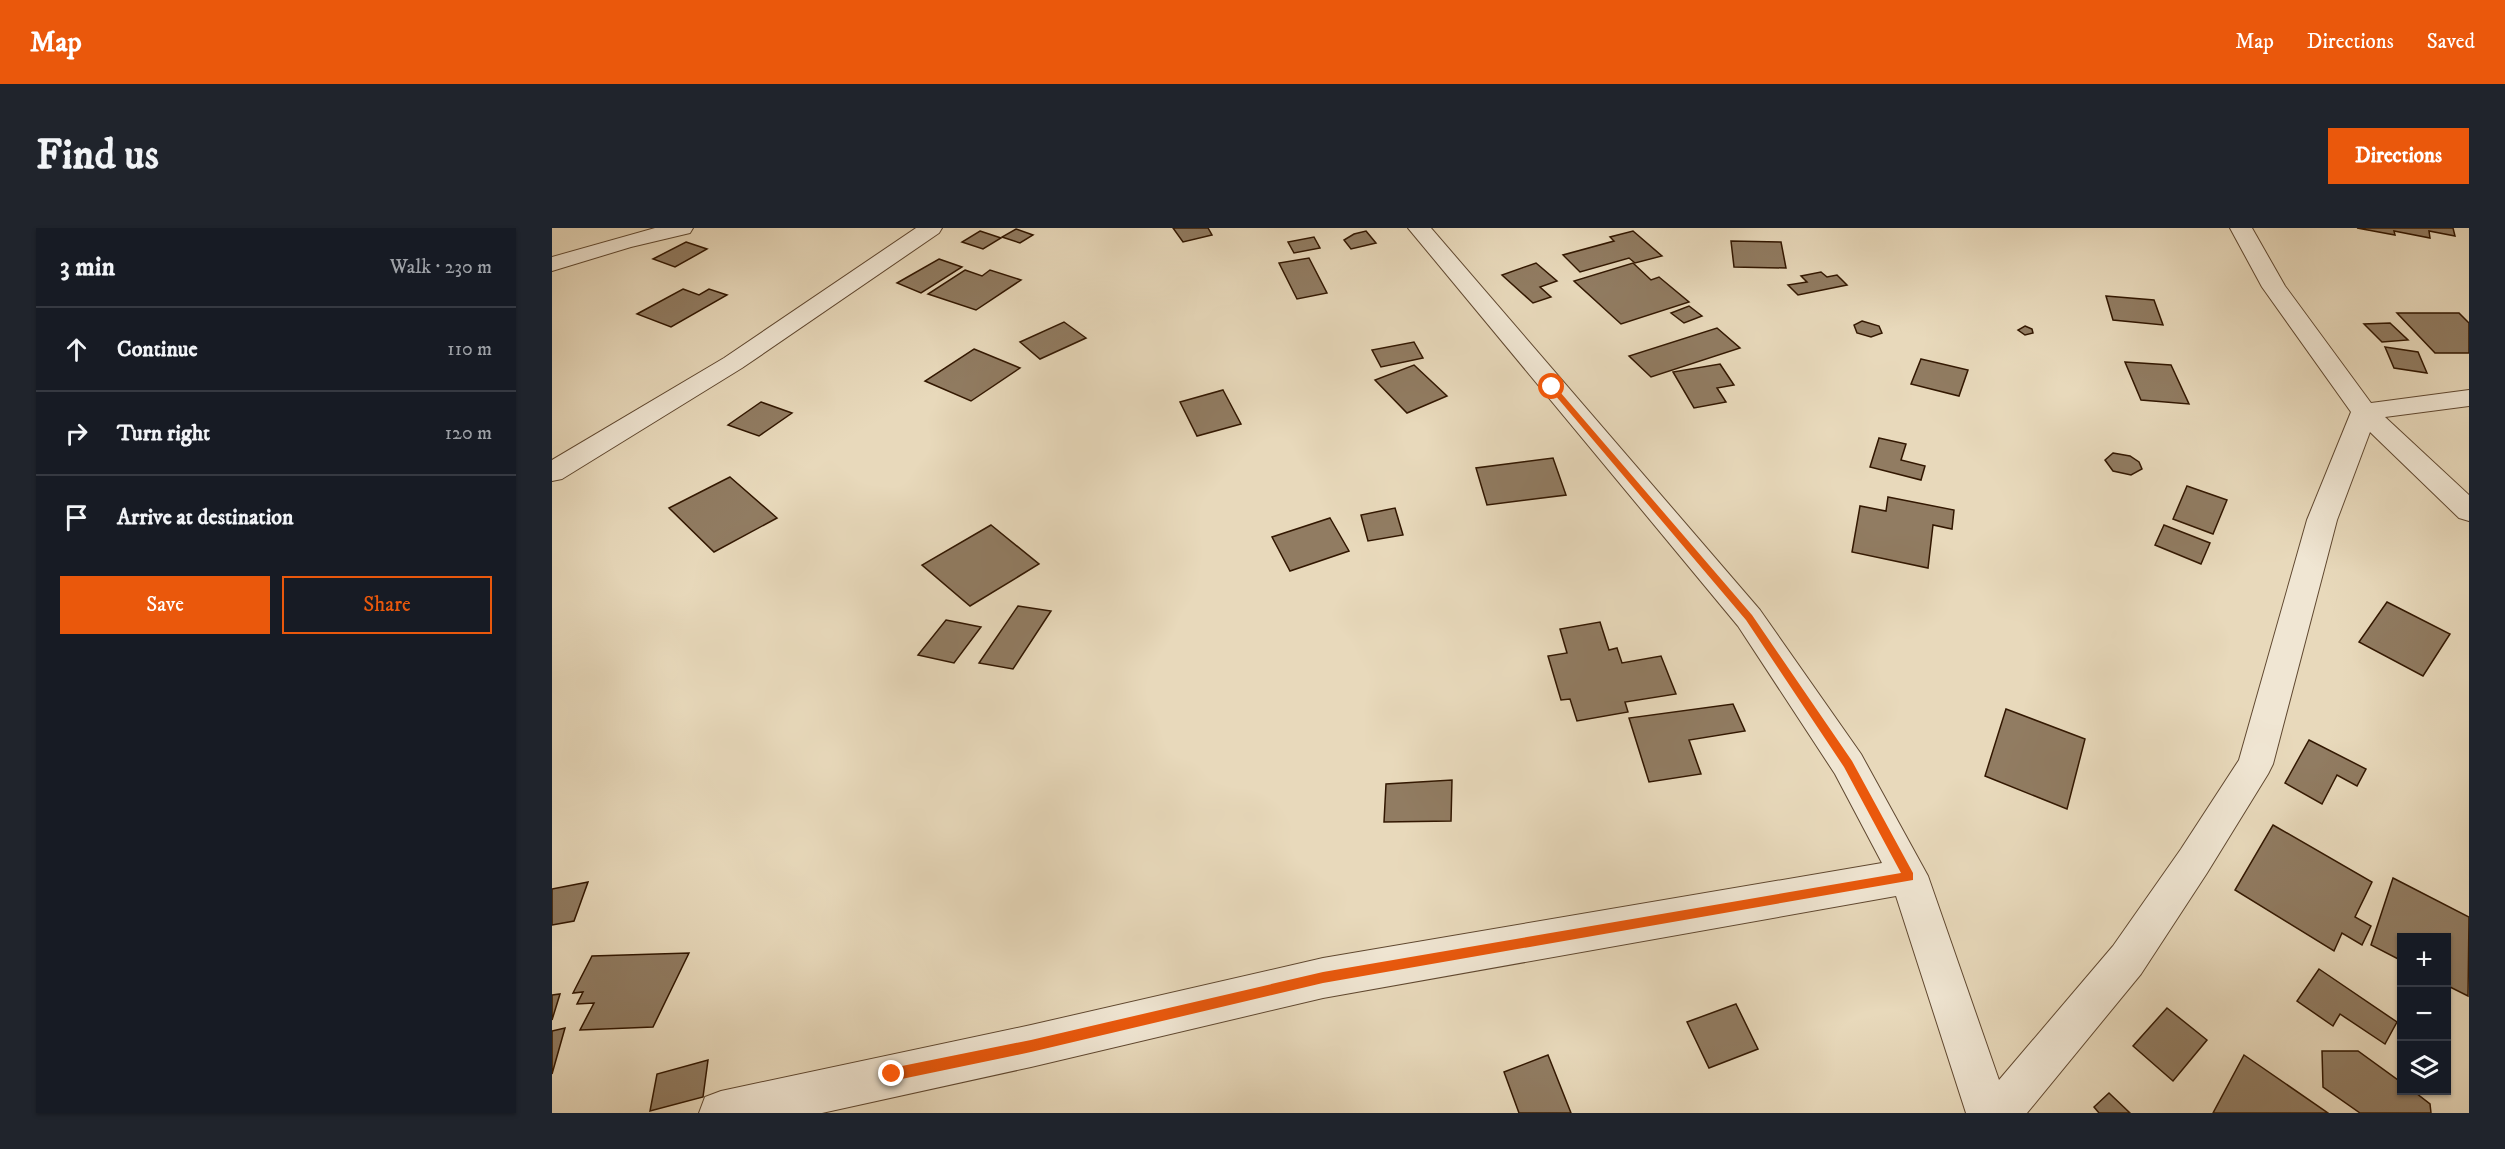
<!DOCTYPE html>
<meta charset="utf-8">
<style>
:root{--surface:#171b24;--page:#20242c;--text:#f1f3f6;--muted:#9ea1a6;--line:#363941;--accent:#ea580c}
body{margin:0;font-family:"IM FELL DW Pica",serif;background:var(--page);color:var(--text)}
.controls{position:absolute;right:18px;bottom:18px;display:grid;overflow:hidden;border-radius:0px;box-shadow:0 2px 4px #0004}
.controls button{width:54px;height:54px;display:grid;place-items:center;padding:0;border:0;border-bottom:2px solid var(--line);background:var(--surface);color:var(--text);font:30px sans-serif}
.stop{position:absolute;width:18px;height:18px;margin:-14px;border:4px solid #ea580c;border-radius:50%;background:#fff}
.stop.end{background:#ea580c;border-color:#fff;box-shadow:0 2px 6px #0008}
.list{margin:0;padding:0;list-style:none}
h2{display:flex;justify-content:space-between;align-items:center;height:78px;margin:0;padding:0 24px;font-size:26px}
h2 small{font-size:20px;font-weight:400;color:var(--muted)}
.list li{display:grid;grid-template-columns:39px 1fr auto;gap:18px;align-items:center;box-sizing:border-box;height:84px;padding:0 24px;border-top:2px solid var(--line)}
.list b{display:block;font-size:22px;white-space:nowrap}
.list em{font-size:20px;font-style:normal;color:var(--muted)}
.actions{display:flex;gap:12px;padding:18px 24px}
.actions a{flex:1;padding:14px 0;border:2px solid var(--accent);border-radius:0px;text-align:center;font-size:21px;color:var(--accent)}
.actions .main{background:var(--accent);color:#fff}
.icon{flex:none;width:33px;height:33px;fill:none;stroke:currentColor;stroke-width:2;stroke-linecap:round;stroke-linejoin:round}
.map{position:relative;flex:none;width:1917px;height:885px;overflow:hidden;border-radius:0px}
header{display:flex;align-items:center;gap:36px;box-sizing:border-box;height:84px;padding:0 30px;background:var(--accent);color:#fff}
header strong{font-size:28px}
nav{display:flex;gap:33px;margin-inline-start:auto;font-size:21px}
.intro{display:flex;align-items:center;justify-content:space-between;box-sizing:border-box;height:144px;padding:0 36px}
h1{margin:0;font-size:42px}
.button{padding:15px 27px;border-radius:0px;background:var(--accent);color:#fff;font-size:21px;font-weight:700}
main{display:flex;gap:36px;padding:0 36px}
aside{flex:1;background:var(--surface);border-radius:0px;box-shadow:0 2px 4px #0004}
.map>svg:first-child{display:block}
.building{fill:#917c62;stroke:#321701;stroke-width:1.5}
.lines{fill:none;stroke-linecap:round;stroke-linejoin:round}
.street-casing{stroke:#604830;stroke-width:2}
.street{fill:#f0e6d3;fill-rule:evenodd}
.route{fill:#ea580c}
</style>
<header>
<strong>Map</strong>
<nav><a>Map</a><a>Directions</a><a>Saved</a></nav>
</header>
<div class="intro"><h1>Find us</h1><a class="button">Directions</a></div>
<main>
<aside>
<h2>3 min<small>Walk · 230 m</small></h2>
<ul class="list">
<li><svg class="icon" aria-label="ahead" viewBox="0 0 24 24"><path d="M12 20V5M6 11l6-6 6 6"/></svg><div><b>Continue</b></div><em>110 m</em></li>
<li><svg class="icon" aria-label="right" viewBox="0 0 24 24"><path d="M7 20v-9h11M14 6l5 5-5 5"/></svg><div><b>Turn right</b></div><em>120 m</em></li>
<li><svg class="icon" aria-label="arrive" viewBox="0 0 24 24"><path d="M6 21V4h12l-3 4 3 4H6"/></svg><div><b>Arrive at destination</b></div></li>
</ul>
<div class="actions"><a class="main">Save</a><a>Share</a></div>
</aside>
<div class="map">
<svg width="1917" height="885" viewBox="0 0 1917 885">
<rect width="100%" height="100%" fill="#e8d9bb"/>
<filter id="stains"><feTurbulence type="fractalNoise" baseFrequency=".00333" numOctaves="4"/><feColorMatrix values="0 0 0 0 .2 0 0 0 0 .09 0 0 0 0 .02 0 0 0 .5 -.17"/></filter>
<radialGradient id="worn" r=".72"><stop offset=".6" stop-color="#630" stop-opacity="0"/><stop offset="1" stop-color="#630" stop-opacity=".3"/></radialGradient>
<g class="building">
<path d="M621,0H656L660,7L631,14Z"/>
<path d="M1805,0H1901L1903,8L1877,3L1878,10L1842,3L1843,7Z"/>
<path d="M464,1L481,7L468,15L450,9Z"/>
<path d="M428,3L449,10L431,21L410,14Z"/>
<path d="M814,3L824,15L799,21L792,12L802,6Z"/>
<path d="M1081,3L1110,28L1083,35L1077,30L1028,44L1011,27L1062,13L1058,9Z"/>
<path d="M762,9L768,20L742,25L736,14Z"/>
<path d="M1179,13L1229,14L1234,40L1182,39Z"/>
<path d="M134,14L155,21L123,39L101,31Z"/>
<path d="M757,30L775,65L745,71L727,35Z"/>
<path d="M387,31L410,39L369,65L345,55Z"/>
<path d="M984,35L1005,53L988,59L999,69L981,75L950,47Z"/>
<path d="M1081,35L1099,52L1107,49L1137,74L1069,96L1022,53Z"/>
<path d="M413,42L430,48L438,42L469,52L424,82L376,66Z"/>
<path d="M1269,44L1275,49L1285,47L1295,57L1246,67L1236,57L1255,54L1249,48Z"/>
<path d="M131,61L147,67L157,61L175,67L119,99L85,86Z"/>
<path d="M1554,68L1602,72L1611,97L1561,92Z"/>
<path d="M1137,78L1150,88L1132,95L1119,85Z"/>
<path d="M1845,85H1907L1917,95V125H1883Z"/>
<path d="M1310,93L1327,98L1330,105L1319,109L1305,105L1302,97Z"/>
<path d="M512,94L534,110L488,131L468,114Z"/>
<path d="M1838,95L1856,112L1830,114L1812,96Z"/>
<path d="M1473,98L1480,101L1481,105L1473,107L1466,102Z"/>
<path d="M1165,100L1188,120L1099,149L1077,128Z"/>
<path d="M862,114L871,130L829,139L820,122Z"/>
<path d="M1833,119L1866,124L1875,145L1842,140Z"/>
<path d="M422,121L468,140L419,173L373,153Z"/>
<path d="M1369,131L1416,142L1407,168L1359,156Z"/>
<path d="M1573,134L1619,137L1637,176L1589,172Z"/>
<path d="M1168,136L1182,157L1165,160L1174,174L1142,180L1121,144Z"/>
<path d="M862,137L895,168L855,185L823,152Z"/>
<path d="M671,162L689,196L645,208L628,174Z"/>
<path d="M209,174L240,185L207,208L176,197Z"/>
<path d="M1327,210L1354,216L1349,232L1373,238L1369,252L1318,239Z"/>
<path d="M1561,225L1578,228L1587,234L1590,241L1579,247L1561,243L1553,232Z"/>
<path d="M1001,230L1014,267L935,277L924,240Z"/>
<path d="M178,249L225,290L162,324L117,280Z"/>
<path d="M1635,258L1675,272L1661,306L1621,291Z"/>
<path d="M1336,269L1402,282L1400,301L1381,297L1376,340L1300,324L1308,278L1334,283Z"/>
<path d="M843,280L851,307L816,313L809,287Z"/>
<path d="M778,290L797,323L738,343L720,309Z"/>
<path d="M439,297L487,336L418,378L370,337Z"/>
<path d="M1612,297L1658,315L1649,336L1603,317Z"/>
<path d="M1835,374L1898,406L1871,448L1807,414Z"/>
<path d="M466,378L499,383L461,441L427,435Z"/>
<path d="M394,392L429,399L402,435L366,427Z"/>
<path d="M1048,394L1057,422L1065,420L1070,435L1109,428L1124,466L1073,474L1076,484L1025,493L1018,471L1009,472L996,428L1015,425L1008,401Z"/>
<path d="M1181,476L1193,503L1137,512L1149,546L1097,554L1077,490Z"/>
<path d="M1454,481L1533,511L1515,581L1433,548Z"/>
<path d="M1757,512L1814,541L1805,558L1785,547L1770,576L1733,555Z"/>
<path d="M900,552L899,593L832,594L834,556Z"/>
<path d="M1721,597L1820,654L1803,689L1819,698L1810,717L1790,705L1782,723L1683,662Z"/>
<path d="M1841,650L1917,689L1916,768L1894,757V710H1850V733L1819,717Z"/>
<path d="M36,654L22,693L0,697V661Z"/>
<path d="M137,725L101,799L28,802L42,775L25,776L31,764L21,765L40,728Z"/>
<path d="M1767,741L1845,794L1833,816L1788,786L1781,798L1745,773Z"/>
<path d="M8,766L0,792V767Z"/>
<path d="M1184,776L1206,821L1157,840L1135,794Z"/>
<path d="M1615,780L1655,812L1621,853L1581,818Z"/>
<path d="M13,800L0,846V803Z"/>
<path d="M1770,823H1806L1850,855V862H1860L1878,876L1879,885H1808L1771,859Z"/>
<path d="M996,827L1019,885H967L952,844Z"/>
<path d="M1692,827L1776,885H1661Z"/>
<path d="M156,832L151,869L98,883L105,846Z"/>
<path d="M1557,865L1578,885H1547L1542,879Z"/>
</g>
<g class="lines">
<g class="street-casing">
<g id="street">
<path d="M103,0H141L138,5L79,19L0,43V29Z"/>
<path d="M364,0H390L387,5L190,140L10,251L0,253V232L172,130Z"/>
<path d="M856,0H879L1208,382L1309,526L1376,648L1447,852L1561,718L1629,621L1687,532L1755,292L1799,184L1710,59L1678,0H1700L1733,58L1819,175L1917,162V178L1833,189L1917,267V293L1907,290L1818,204L1785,292L1721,536L1716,546L1655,645L1589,746L1475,885H1414L1344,668L771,770L479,839L270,885H147L153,869L169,863L479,797L771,730L1330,635L1283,546L1186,398Z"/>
</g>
</g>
<use href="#street" class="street"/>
</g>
<path class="route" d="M997,157H1002L1200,387L1300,533L1361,645V652L771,755L479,824L340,853L336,851L334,846L336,842L340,840L479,812L771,744L1349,645L1292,539L1194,392L997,160Z"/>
<rect width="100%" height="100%" filter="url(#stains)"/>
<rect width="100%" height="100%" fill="url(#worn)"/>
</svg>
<div class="controls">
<button>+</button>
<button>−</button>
<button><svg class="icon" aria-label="layers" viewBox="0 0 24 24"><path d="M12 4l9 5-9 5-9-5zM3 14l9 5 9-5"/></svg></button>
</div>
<div class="stop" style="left:1000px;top:159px"></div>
<div class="stop end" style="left:340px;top:846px"></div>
</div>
</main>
